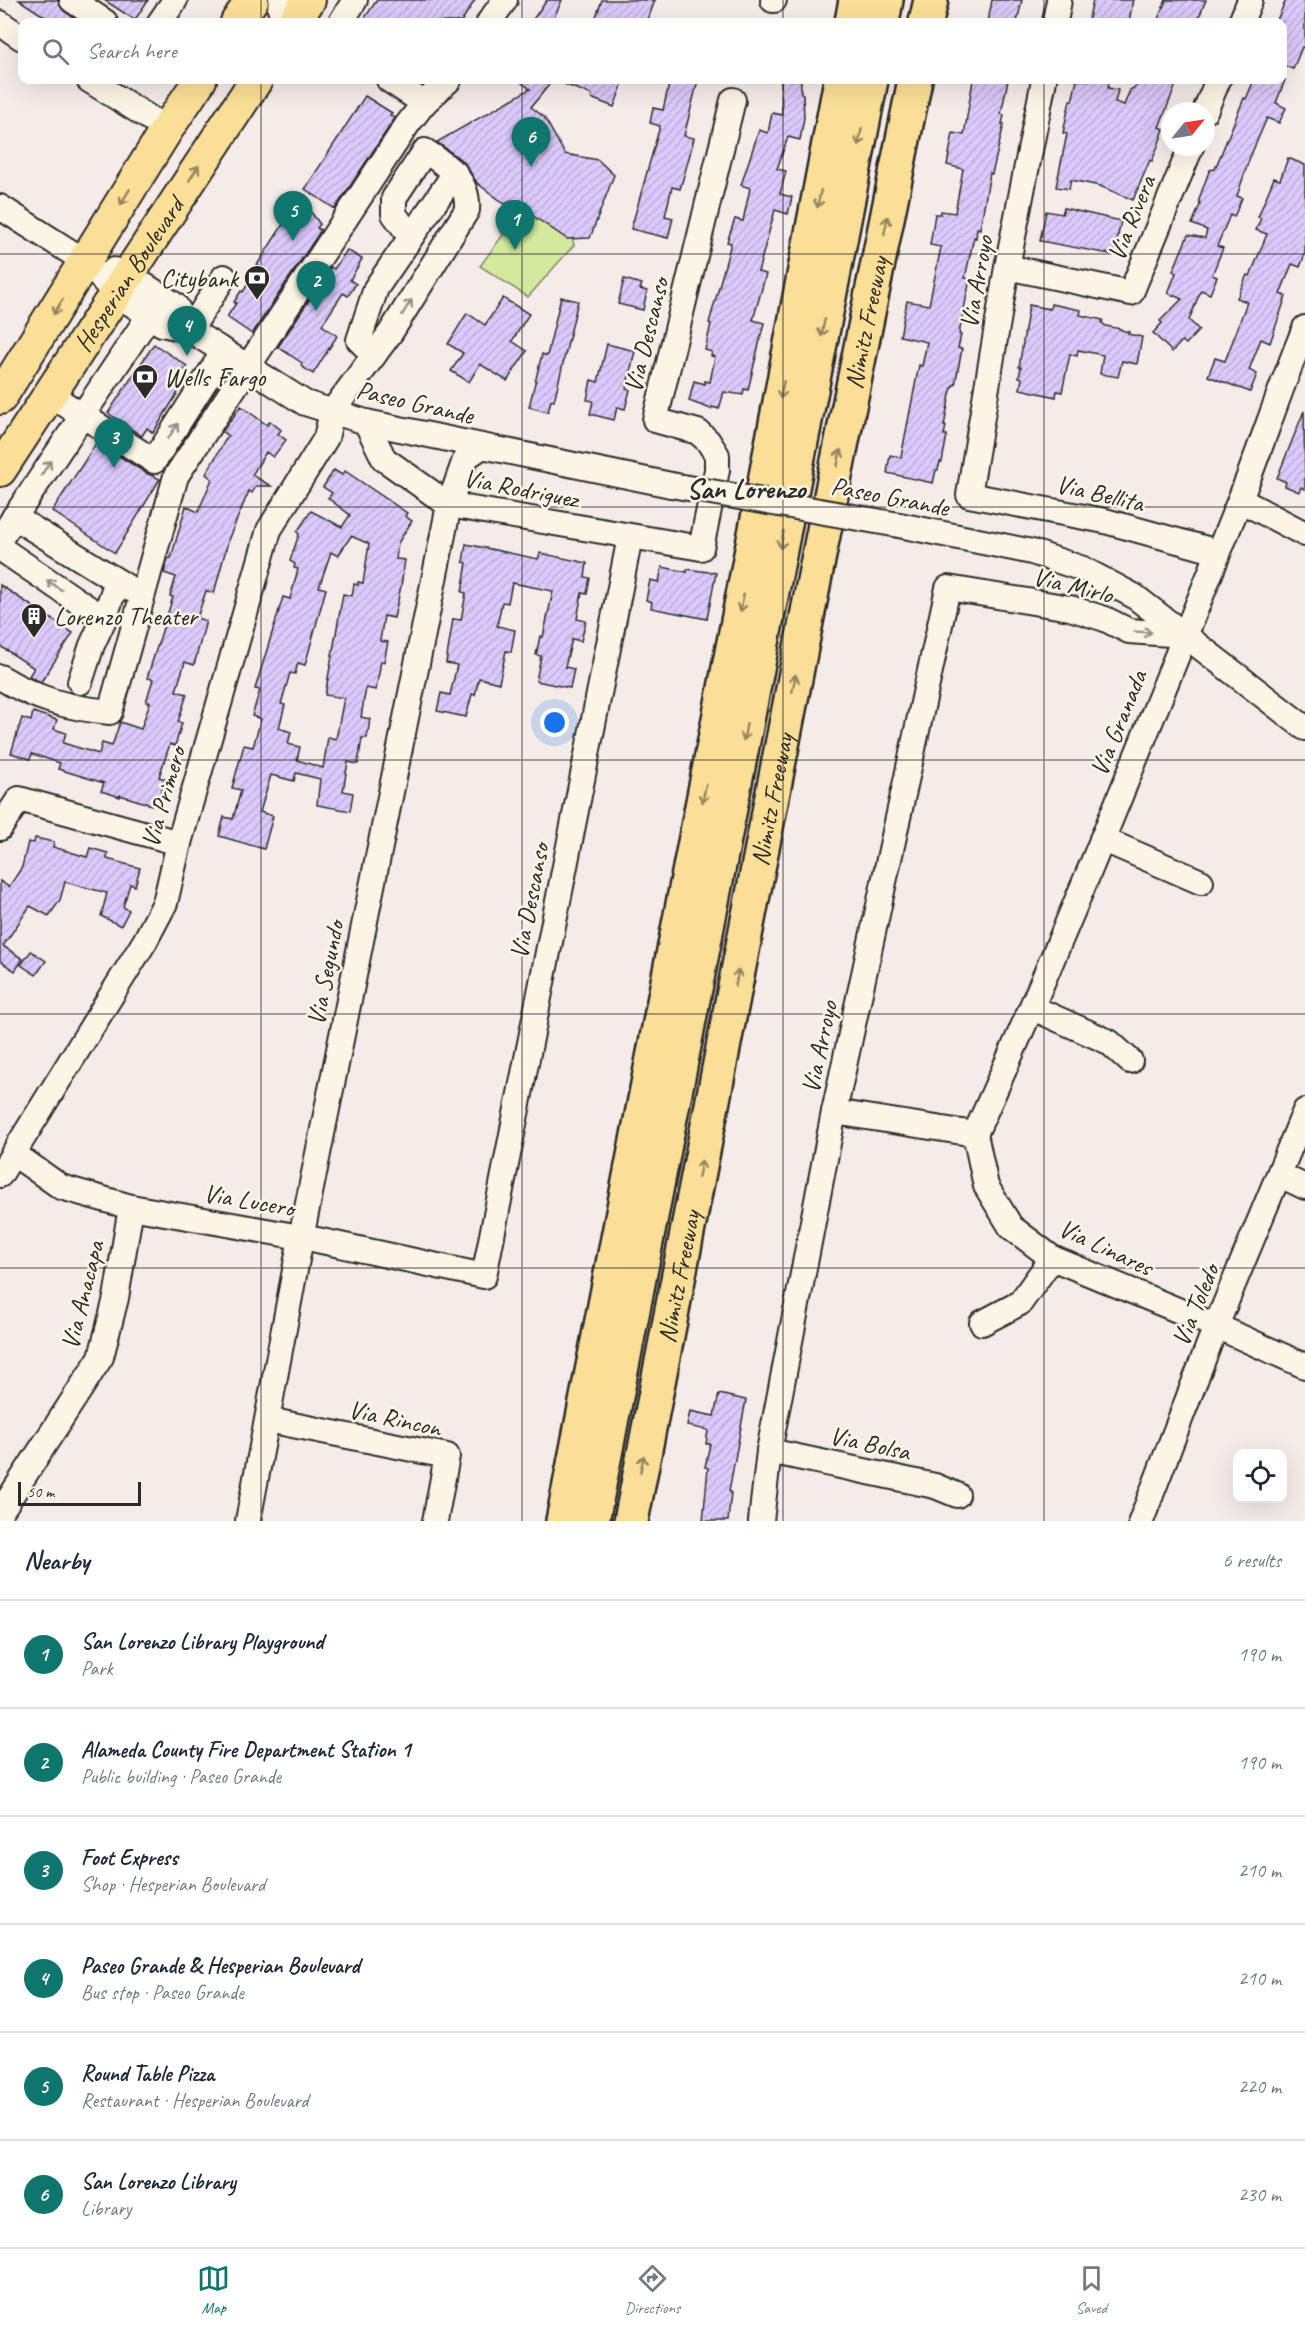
<!DOCTYPE html>
<meta charset="utf-8">
<style>
:root{--surface:#fff;--page:#f6f6f7;--text:#1f2937;--muted:#747a83;--line:#e0e1e3;--accent:#0f766e}
body{margin:0;font-family:Caveat,sans-serif;background:var(--page);color:var(--text)}
.controls{position:absolute;right:18px;bottom:18px;display:grid;overflow:hidden;border-radius:12px;box-shadow:0 6px 24px #0002}
.controls button{width:54px;height:54px;display:grid;place-items:center;padding:0;border:0;border-bottom:2px solid var(--line);background:var(--surface);color:var(--text);font:30px sans-serif}
.compass{position:absolute;left:1161px;top:102px;width:54px;height:54px;border-radius:50%;background:var(--surface);box-shadow:0 6px 24px #0002;rotate:60deg}
.scale{position:absolute;left:18px;bottom:15px;width:123px;box-sizing:border-box;padding-left:6px;border:3px solid #2b2b2b;border-top:0;font-size:16px;line-height:21px;white-space:nowrap;color:#2b2b2b;-webkit-text-stroke:4px #fcf5e5;paint-order:stroke}
.you{position:absolute;left:555px;top:723px;width:21px;height:21px;margin:-15px;border:4px solid #fff;border-radius:50%;background:#1a73e8;box-shadow:0 0 0 9px #1a73e833}
.badge{display:grid;place-items:center;width:39px;height:39px;border-radius:50%;background:var(--accent);color:#fff;font-size:20px;font-weight:700}
.pin{position:absolute;translate:-50% -50px;filter:drop-shadow(0 2px 3px #0008)}
.pin::after{content:'';position:absolute;top:32px;width:21px;height:18px;background:inherit;clip-path:polygon(0 0,100% 0,50% 100%)}
.list{margin:0;padding:0;list-style:none}
h2{display:flex;justify-content:space-between;align-items:center;height:78px;margin:0;padding:0 24px;font-size:26px}
h2 small{font-size:20px;font-weight:400;color:var(--muted)}
.list li{display:grid;grid-template-columns:39px 1fr auto;gap:18px;align-items:center;box-sizing:border-box;height:108px;padding:0 24px;border-top:2px solid var(--line)}
.list b{display:block;font-size:22px;white-space:nowrap}
.list p{margin:0;font-size:20px;white-space:nowrap;color:var(--muted)}
.list em{font-size:20px;font-style:normal;color:var(--muted)}
.icon{flex:none;width:33px;height:33px;fill:none;stroke:currentColor;stroke-width:2;stroke-linecap:round;stroke-linejoin:round}
.map{position:relative;flex:none;width:1305px;height:1521px;overflow:hidden}
.search{position:absolute;background:var(--surface);box-shadow:0 6px 24px #0002;left:18px;right:18px;top:18px;height:66px;display:flex;align-items:center;gap:15px;box-sizing:border-box;padding:0 21px;border-radius:12px;color:var(--muted);font-size:22px}
.sheet{height:726px;background:var(--surface)}
nav{display:flex;justify-content:space-around;align-items:center;box-sizing:border-box;height:84px;border-top:2px solid var(--line);background:var(--surface);font-size:16px;color:var(--muted)}
nav a{display:grid;justify-items:center;gap:3px}
nav .on{color:var(--accent)}
.map>svg:first-child{display:block}
.green{fill:#d2e99e;stroke:#7e8a64;stroke-width:1.5}
.building{fill:url(#building-hatch);stroke:#2b2b2b;stroke-width:1.5;fill-rule:evenodd}
.lines{fill:none;stroke-linecap:round;stroke-linejoin:round}
.minor-casing{stroke:#2b2b2b;stroke-width:28}
.major-casing{stroke:#2b2b2b;stroke-width:36}
.highway-casing{stroke:#2b2b2b;stroke-width:38}
.minor{stroke:#fcf5e5;stroke-width:24}
.major{stroke:#fbdf96;stroke-width:32}
.highway{stroke:#fbdf96;stroke-width:33}
.minor-bridge-casing{stroke:#2b2b2b;stroke-width:28;stroke-linecap:butt}
.minor-bridge{stroke:#fcf5e5;stroke-width:24}
.oneway{stroke:#938560}
.oneway2{stroke:#949088}
.grid{fill:none;stroke:#2b2b2b;stroke-width:1.5;stroke-opacity:0.55}
.labels{text-anchor:middle;stroke-width:5;stroke-linejoin:round;paint-order:stroke}
.street-label{font-size:26px;fill:#2b2b2b;stroke:#fcf5e5}
.poi-label{font-size:26px;fill:#2b2b2b;stroke:#fcf5e5;text-anchor:start}
.quarter-label{font-size:28px;font-weight:bold;fill:#2b2b2b;stroke:#fcf5e5}
</style>
<div class="map">
<svg width="1305" height="1521" viewBox="0 0 1305 1521">
<defs>
<pattern id="building-hatch" width="6" height="6" patternUnits="userSpaceOnUse" patternTransform="scale(1.5)"><rect width="6" height="6" fill="#dbc9fb"/><path d="M-1 1l2-2M0 6l6-6M5 7l2-2" fill="none" stroke="#bcadd7"/></pattern>
</defs>
<rect width="100%" height="100%" fill="#f5ece9"/>
<filter id="ink" filterUnits="userSpaceOnUse"><feTurbulence type="fractalNoise" baseFrequency=".0167" numOctaves="2"/><feDisplacementMap in="SourceGraphic" scale="12" xChannelSelector="R" yChannelSelector="G"/><feConvolveMatrix kernelMatrix="1 2 1 2 8 2 1 2 1" color-interpolation-filters="sRGB"/></filter>
<g filter="url(#ink)">
<path class="green" d="M528,213L572,238L574,245L528,297L480,266L503,235L500,229L526,217Z"/>
<g class="building">
<path d="M19,0H57L64,11L80,22H53Z"/>
<path d="M104,0H148L135,20Z"/>
<path d="M377,0H475L461,22H362Z"/>
<path d="M547,0H562L552,22H531Z"/>
<path d="M602,0H655L647,22H594Z"/>
<path d="M992,0H1022L1017,22H988Z"/>
<path d="M1093,0H1133L1129,22H1088Z"/>
<path d="M1166,0H1206L1197,22H1167L1158,19Z"/>
<path d="M1286,0H1305V48L1302,47L1293,69L1282,65V22H1276Z"/>
<path d="M518,80H553L531,107L544,117L565,154L598,160L614,175L590,238L567,239L533,216L516,209L511,200L505,204L477,183L464,162L437,142L530,89Z"/>
<path d="M554,80H624L614,107L591,98L592,95Z"/>
<path d="M670,80H698L684,136L694,138L689,158L680,189L672,187L665,216L673,218L668,238L631,229L660,126L650,123L653,108L663,110Z"/>
<path d="M781,80H801V94H803L804,118L800,140L788,137L777,169L786,171L780,194L792,197L788,214L775,210L758,272L766,274L753,320L764,323L748,390L744,389L743,395L724,392L719,409L712,407L711,409L689,401L694,381L705,384V381L710,382L715,357L711,356L712,352L705,350L711,324L709,323L731,243L727,242L735,219L743,221L750,188L741,185L759,130L768,133L772,113L782,115Z"/>
<path d="M973,80H1008L1001,114L1004,115L1002,124H1004L992,174L990,173L980,229L977,228L976,238L974,237L965,278L970,279L959,334L961,335L958,348L962,349L955,385H953L950,394L944,426H946L944,435H947L942,462H940L938,470H936L933,483L887,473L890,455L901,457L919,365L922,366L927,342L900,336L907,301L929,305L941,247L930,245L935,214H941V211L955,213L963,169L947,165L953,133L964,135Z"/>
<path d="M1077,80H1107L1109,81L1108,88L1118,90L1115,102L1124,105L1130,90L1135,87L1138,80H1178L1159,127L1164,129L1158,146L1152,161L1150,160L1133,200L1100,186L1071,180L1069,189L1056,187L1067,134L1063,133L1070,100L1072,101Z"/>
<path d="M1254,80H1285L1276,103L1286,108L1279,123L1267,118L1250,157L1237,196L1242,198L1234,217L1230,215L1217,246L1223,248L1212,275L1217,277L1210,294L1201,290L1189,320L1199,330L1186,344L1182,341L1172,352L1153,333L1162,323L1160,321L1182,299L1168,293L1176,273L1173,271L1188,235L1205,238L1207,230L1192,224L1200,205L1199,199L1208,174L1210,170L1215,169L1244,98L1246,99Z"/>
<path d="M365,96L392,113L390,115L395,118L335,209L305,189Z"/>
<path d="M1288,158L1305,165V254L1300,267L1292,264L1280,294L1286,296L1270,343L1261,339L1249,370L1257,374L1250,392L1208,376L1215,358L1225,361L1235,335L1247,302L1237,298L1247,275L1250,276L1267,234L1256,230L1261,218L1258,217L1274,178L1280,180Z"/>
<path d="M300,198L320,224L317,228L321,230L252,334L227,317L236,303L234,302L241,291L243,292L259,266L257,265Z"/>
<path d="M1064,208L1121,221L1114,255L1040,241L1046,211L1062,214Z"/>
<path d="M347,250L362,259L350,280L356,284L348,296L343,293L322,325L337,336L313,374L301,366L302,363L278,347L331,267L334,269Z"/>
<path d="M624,279L642,284L640,289L647,291L643,310L618,304Z"/>
<path d="M561,297L578,301L554,401L551,400L548,412L529,407L542,354L547,356Z"/>
<path d="M503,298L529,314L512,341L527,351L507,381L480,364L469,382L451,371L463,353L448,344L467,313L485,325Z"/>
<path d="M1051,304L1081,310L1080,315L1103,320L1102,323L1106,326L1121,329V330L1129,332L1128,334L1142,337L1137,364L1122,361L1118,377L1100,374L1103,355L1078,350L1077,356L1070,354L1062,392L1057,391L1056,397L1020,389L1022,378L1019,377L1021,367H1019L1029,305L1050,309Z"/>
<path d="M154,344L187,366L176,381L182,386L153,433L147,428L142,436L108,413Z"/>
<path d="M607,344L635,351L626,389L630,390L625,409L617,407L614,420L590,414L593,401L587,400L591,380L598,382Z"/>
<path d="M241,406L267,425L270,421L281,430L278,434L286,440L273,457L266,452L252,475L271,486H256L252,493L249,491L229,538L214,593L206,591L197,618L206,621L194,665L185,662L176,691L187,694L178,722L182,723L175,746L170,744L159,777L165,779L159,798L155,797L152,805L120,795V797L101,791L104,783L58,769L60,763L32,754L30,759L11,753L22,718L31,721L33,712L57,720L54,729L66,733L63,743L99,754L102,743L112,746L120,722L141,729L150,702H146L153,679L147,678L173,597L170,596L176,577L164,573L168,558H171L186,506L198,512L212,479L206,474L228,435L222,432Z"/>
<path d="M1304,411L1305,489L1301,487L1299,492L1285,486L1286,482L1277,478Z"/>
<path d="M97,442L146,473L160,479L115,553L52,511Z"/>
<path d="M334,470L342,475L345,471L407,513L405,516L412,521L398,543L396,559L405,560L401,586L394,618L384,616L380,641L388,642L384,662L381,661L376,690L366,688L361,717L370,719L367,738H362L358,764L348,762L343,791L353,793L350,811L317,805L320,779L296,773L294,781L271,775L260,812L273,816L264,849L219,836L224,817L233,819L241,790L232,788L244,745L253,747L261,719L252,716L260,690L255,689L283,597L290,599L298,569L294,568L295,564L290,561L299,534L297,532L311,511L342,527L350,515L328,498L332,493L323,487ZM351,536L369,544L363,583L358,582V585L354,584L352,596L343,594L325,695L344,698L336,739L328,737L323,768L297,760L300,747L288,744L291,732L279,728L285,705L281,704L290,673L295,674L298,663L305,665L326,589L319,587L331,552L338,556Z"/>
<path d="M466,544L538,559L540,553L587,563L585,577L590,578L587,594L582,593L577,619L586,621L581,641L572,639L565,667L574,669L570,688L536,681L541,656L536,655L540,636L543,637L553,591L512,583L508,603L502,602L497,626L515,630L511,652L506,651L499,683L479,678L475,695L472,694L466,717L437,711L441,693L450,695L457,665L446,663L453,619L461,620L466,593L462,592L467,563L463,562Z"/>
<path d="M662,567L687,572V569L716,573L707,619L651,608L652,602L646,600L650,580L659,582Z"/>
<path d="M0,585L73,633L41,682L29,676L34,668L0,646Z"/>
<path d="M35,838L54,842L53,847L87,857L90,848L108,853L107,859L140,868L135,886L130,884L123,907L129,910L121,926L101,916L107,893L65,882L60,900L49,916L30,906L3,946L23,959L15,971L0,961V881L9,887L22,867L28,842L34,843Z"/>
<path d="M31,951L46,961L36,975L21,965Z"/>
<path d="M719,1394L746,1400L729,1491L731,1492L728,1521H703L708,1468L705,1467L710,1444H706L708,1430L687,1426L690,1411L714,1416Z"/>
</g>
<g class="lines">
<g class="minor-casing">
<g id="minor">
<path d="M72,0L105,22"/>
<path d="M281,0L280,9L301,22"/>
<path d="M773,0H774"/>
<path d="M160,22L175,0"/>
<path d="M341,22L355,0"/>
<path d="M489,22L505,0"/>
<path d="M1055,22L1059,0"/>
<path d="M1241,22L1250,0"/>
<path d="M0,23L22,38"/>
<path d="M89,80L167,129"/>
<path d="M389,80L424,103"/>
<path d="M1044,80L1007,267L969,495L1105,521L1218,552"/>
<path d="M1205,111L1218,80"/>
<path d="M0,207L86,262L115,293L162,324L190,330L305,403L366,422L671,485"/>
<path d="M1007,267L1131,293L1191,147"/>
<path d="M114,270L127,274L175,305L190,330"/>
<path d="M190,330L224,277"/>
<path d="M374,355L359,340L376,288L455,173"/>
<path d="M49,394L154,461L224,351"/>
<path d="M366,422L384,459L449,505L701,548L717,470V455L708,441L698,432L655,420L733,100"/>
<path d="M1240,500L1305,534"/>
<path d="M14,517L130,589"/>
<path d="M899,525L1032,552L1083,569L1134,596L1305,728"/>
<path d="M0,539L149,316"/>
<path d="M0,548L104,619L117,581"/>
<path d="M0,677C36,699 68,708 110,712L176,476L407,125L424,103L449,80"/>
<path d="M80,682L92,645L104,619"/>
<path d="M0,828L19,799L179,843"/>
<path d="M1102,839L1201,882"/>
<path d="M1033,1008L1109,1042L1130,1061"/>
<path d="M834,1112L975,1134L986,1186L1011,1227L1052,1258L1216,1326L1305,1366"/>
<path d="M975,1134C1070,927 1153,714 1239,502C1262,445 1281,385 1305,328"/>
<path d="M14,1154L61,1187L131,1207L317,1240L484,1276L630,537"/>
<path d="M0,1175L145,941L165,903L179,843L269,530L326,438L332,412L391,332L467,210C469,180 447,165 425,151L394,198V214L411,237"/>
<path d="M1280,1175L1305,1187"/>
<path d="M982,1323L1020,1303L1052,1258"/>
<path d="M268,1420L447,1456L435,1521"/>
<path d="M769,1451L935,1486L957,1495"/>
<path d="M0,1513L101,1357L116,1298L131,1207"/>
<path d="M248,1521L301,1238L449,505L466,457L481,447"/>
<path d="M761,1521L769,1451L834,1112L948,588L1070,608L1105,619L1129,631L1184,635"/>
<path d="M1141,1521L1216,1326L1305,1111"/>
</g>
</g>
<g class="major-casing">
<g id="major">
<path d="M237,22L252,0"/>
<path d="M294,22L309,0"/>
<path d="M0,398L167,129L200,80"/>
<path id="s1" d="M0,470L256,80"/>
</g>
</g>
<g class="highway-casing">
<g id="highway">
<path d="M852,22L856,0"/>
<path d="M882,22L886,0"/>
<path d="M926,22L931,0"/>
<path d="M563,1521L756,529L841,80"/>
<path d="M592,1521L871,80"/>
<path id="s2" d="M631,1521L821,545L915,80"/>
</g>
</g>
<use href="#minor" class="minor"/>
<use href="#major" class="major"/>
<use href="#highway" class="highway"/>
<g class="minor-bridge-casing">
<path id="minor-bridge" d="M671,485L899,525"/>
</g>
<use href="#minor-bridge" class="minor-bridge"/>
</g>
<defs><path id="oneway-shaft" d="M-6 0H5M1.5-3L5.5 0L1.5 3" fill="none" stroke-width="1.6" stroke-linecap="round" stroke-linejoin="round" transform="scale(1.5)"/></defs>
<g class="oneway">
<use href="#oneway-shaft" transform="translate(860 137) rotate(101)"/>
<use href="#oneway-shaft" transform="translate(194 173) rotate(-57)"/>
<use href="#oneway-shaft" transform="translate(125 197) rotate(121)"/>
<use href="#oneway-shaft" transform="translate(819 199) rotate(101)"/>
<use href="#oneway-shaft" transform="translate(886 225) rotate(-79)"/>
<use href="#oneway-shaft" transform="translate(58 307) rotate(122)"/>
<use href="#oneway-shaft" transform="translate(823 328) rotate(101)"/>
<use href="#oneway-shaft" transform="translate(782 390) rotate(101)"/>
<use href="#oneway-shaft" transform="translate(839 458) rotate(-79)"/>
<use href="#oneway-shaft" transform="translate(782 540) rotate(101)"/>
<use href="#oneway-shaft" transform="translate(742 603) rotate(101)"/>
<use href="#oneway-shaft" transform="translate(794 683) rotate(-79)"/>
<use href="#oneway-shaft" transform="translate(745 732) rotate(101)"/>
<use href="#oneway-shaft" transform="translate(704 794) rotate(101)"/>
<use href="#oneway-shaft" transform="translate(737 978) rotate(-79)"/>
<use href="#oneway-shaft" transform="translate(700 1169) rotate(-79)"/>
<use href="#oneway-shaft" transform="translate(642 1464) rotate(-79)"/>
</g>
<g class="oneway2">
<use href="#oneway-shaft" transform="translate(407 307) rotate(-58)"/>
<use href="#oneway-shaft" transform="translate(173 431) rotate(-57)"/>
<use href="#oneway-shaft" transform="translate(46 468) rotate(-57)"/>
<use href="#oneway-shaft" transform="translate(54 585) rotate(-146)"/>
<use href="#oneway-shaft" transform="translate(1143 632) rotate(4)"/>
</g>
</g>
<path class="grid" d="M261,0V22M522,0V22M783,0V22M1044,0V22M261,80V1521M522,80V1521M783,80V1521M1044,80V1521M0,254H1305M0,507H1305M0,760H1305M0,1014H1305M0,1268H1305"/>
<defs>
<g id="bank-pin" transform="scale(1.35)"><path d="M0 17L-7.5 6A9.5 9.5 0 1 1 7.5 6Z" fill="#2b2b2b" stroke="#fcf5e5"/><path d="M-6-4H6V4H-6ZM0-2.3a2.3 2.3 0 1 0 0 4.6a2.3 2.3 0 1 0 0-4.6Z" fill="#fff"/></g>
<g id="building-pin" transform="scale(1.35)"><path d="M0 17L-7.5 6A9.5 9.5 0 1 1 7.5 6Z" fill="#2b2b2b" stroke="#fcf5e5"/><path d="M-4-6H4V6H1V3H-1V6H-4ZM-2.5-4.3h1.7v1.8h-1.7ZM.8-4.3h1.7v1.8H.8ZM-2.5-1h1.7V.8h-1.7ZM.8-1h1.7V.8H.8Z" fill="#fff"/></g>
</defs>
<g fill-rule="evenodd">
<use href="#bank-pin" x="257" y="278"/>
<use href="#bank-pin" x="145" y="377"/>
<use href="#building-pin" x="34" y="616"/>
</g>
<g class="labels">
<g class="street-label">
<text transform="translate(1131 218) rotate(-68)" y="9">Via Rivera</text>
<text dy="9" stroke="none"><textPath href="#s1" startOffset="234">Hesperian Boulevard</textPath></text>
<text transform="translate(976 282) rotate(-80)" y="9">Via Arroyo</text>
<text dy="9" stroke="none"><textPath href="#s2" startOffset="1221">Nimitz Freeway</textPath></text>
<text transform="translate(646 335) rotate(-76)" y="9">Via Descanso</text>
<text transform="translate(415 402) rotate(13)" y="9">Paseo Grande</text>
<text transform="translate(521 488) rotate(11)" y="9">Via Rodriguez</text>
<text transform="translate(1100 493) rotate(13)" y="9">Via Bellita</text>
<text transform="translate(890 496) rotate(11)" y="9">Paseo Grande</text>
<text transform="translate(1073 585) rotate(14)" y="9">Via Mirlo</text>
<text transform="translate(1118 723) rotate(-68)" y="9">Via Granada</text>
<text transform="translate(163 797) rotate(-74)" y="9">Via Primero</text>
<text dy="9" stroke="none"><textPath href="#s2" startOffset="735">Nimitz Freeway</textPath></text>
<text transform="translate(529 901) rotate(-79)" y="9">Via Descanso</text>
<text transform="translate(325 973) rotate(-79)" y="9">Via Segundo</text>
<text transform="translate(819 1047) rotate(-78)" y="9">Via Arroyo</text>
<text transform="translate(249 1200) rotate(10)" y="9">Via Lucero</text>
<text transform="translate(1106 1247) rotate(25)" y="9">Via Linares</text>
<text dy="9" stroke="none"><textPath href="#s2" startOffset="249">Nimitz Freeway</textPath></text>
<text transform="translate(82 1295) rotate(-76)" y="9">Via Anacapa</text>
<text transform="translate(1195 1305) rotate(-68)" y="9">Via Toledo</text>
<text transform="translate(395 1418) rotate(12)" y="9">Via Rincon</text>
<text transform="translate(870 1443) rotate(12)" y="9">Via Bolsa</text>
</g>
<g class="poi-label">
<text x="238" y="287" text-anchor="end">Citybank</text>
<text x="164" y="386">Wells Fargo</text>
<text x="54" y="625">Lorenzo Theater</text>
</g>
<g class="quarter-label">
<text x="746" y="498">San Lorenzo</text>
</g>
</g>
</svg>
<div class="controls">
<button><svg class="icon" aria-label="locate" viewBox="0 0 24 24"><circle cx="12" cy="12" r="6"/><path d="M12 2v4M12 18v4M2 12h4M18 12h4"/></svg></button>
</div>
<svg class="compass" viewBox="-18 -18 36 36"><path d="M0-13l5 13h-10z" fill="#e53935"/><path d="M0 13l5-13h-10z" fill="#747a83"/></svg>
<div class="scale">50 m</div>
<div class="you"></div>
<div class="pin badge" style="left:515px;top:250px">1</div>
<div class="pin badge" style="left:316px;top:311px">2</div>
<div class="pin badge" style="left:114px;top:468px">3</div>
<div class="pin badge" style="left:187px;top:356px">4</div>
<div class="pin badge" style="left:293px;top:241px">5</div>
<div class="pin badge" style="left:531px;top:167px">6</div>
<div class="search"><svg class="icon" aria-label="search" viewBox="0 0 24 24"><circle cx="10" cy="10" r="6"/><path d="M15 15l6 6"/></svg>Search here</div>
</div>
<section class="sheet">
<h2>Nearby<small>6 results</small></h2>
<ul class="list">
<li><span class="badge">1</span><div><b>San Lorenzo Library Playground</b><p>Park</p></div><em>190 m</em></li>
<li><span class="badge">2</span><div><b>Alameda County Fire Department Station 1</b><p>Public building · Paseo Grande</p></div><em>190 m</em></li>
<li><span class="badge">3</span><div><b>Foot Express</b><p>Shop · Hesperian Boulevard</p></div><em>210 m</em></li>
<li><span class="badge">4</span><div><b>Paseo Grande &amp; Hesperian Boulevard</b><p>Bus stop · Paseo Grande</p></div><em>210 m</em></li>
<li><span class="badge">5</span><div><b>Round Table Pizza</b><p>Restaurant · Hesperian Boulevard</p></div><em>220 m</em></li>
<li><span class="badge">6</span><div><b>San Lorenzo Library</b><p>Library</p></div><em>230 m</em></li>
</ul>
</section>
<nav>
<a class="on"><svg class="icon" aria-label="map" viewBox="0 0 24 24"><path d="M3 6l6-2 6 2 6-2v14l-6 2-6-2-6 2zM9 4v14M15 6v14"/></svg>Map</a>
<a><svg class="icon" aria-label="directions" viewBox="0 0 24 24"><path d="M12 3l9 9-9 9-9-9zM9 14v-3h6M13 9l2 2-2 2"/></svg>Directions</a>
<a><svg class="icon" aria-label="saved" viewBox="0 0 24 24"><path d="M7 4h10v16l-5-4-5 4z"/></svg>Saved</a>
</nav>
